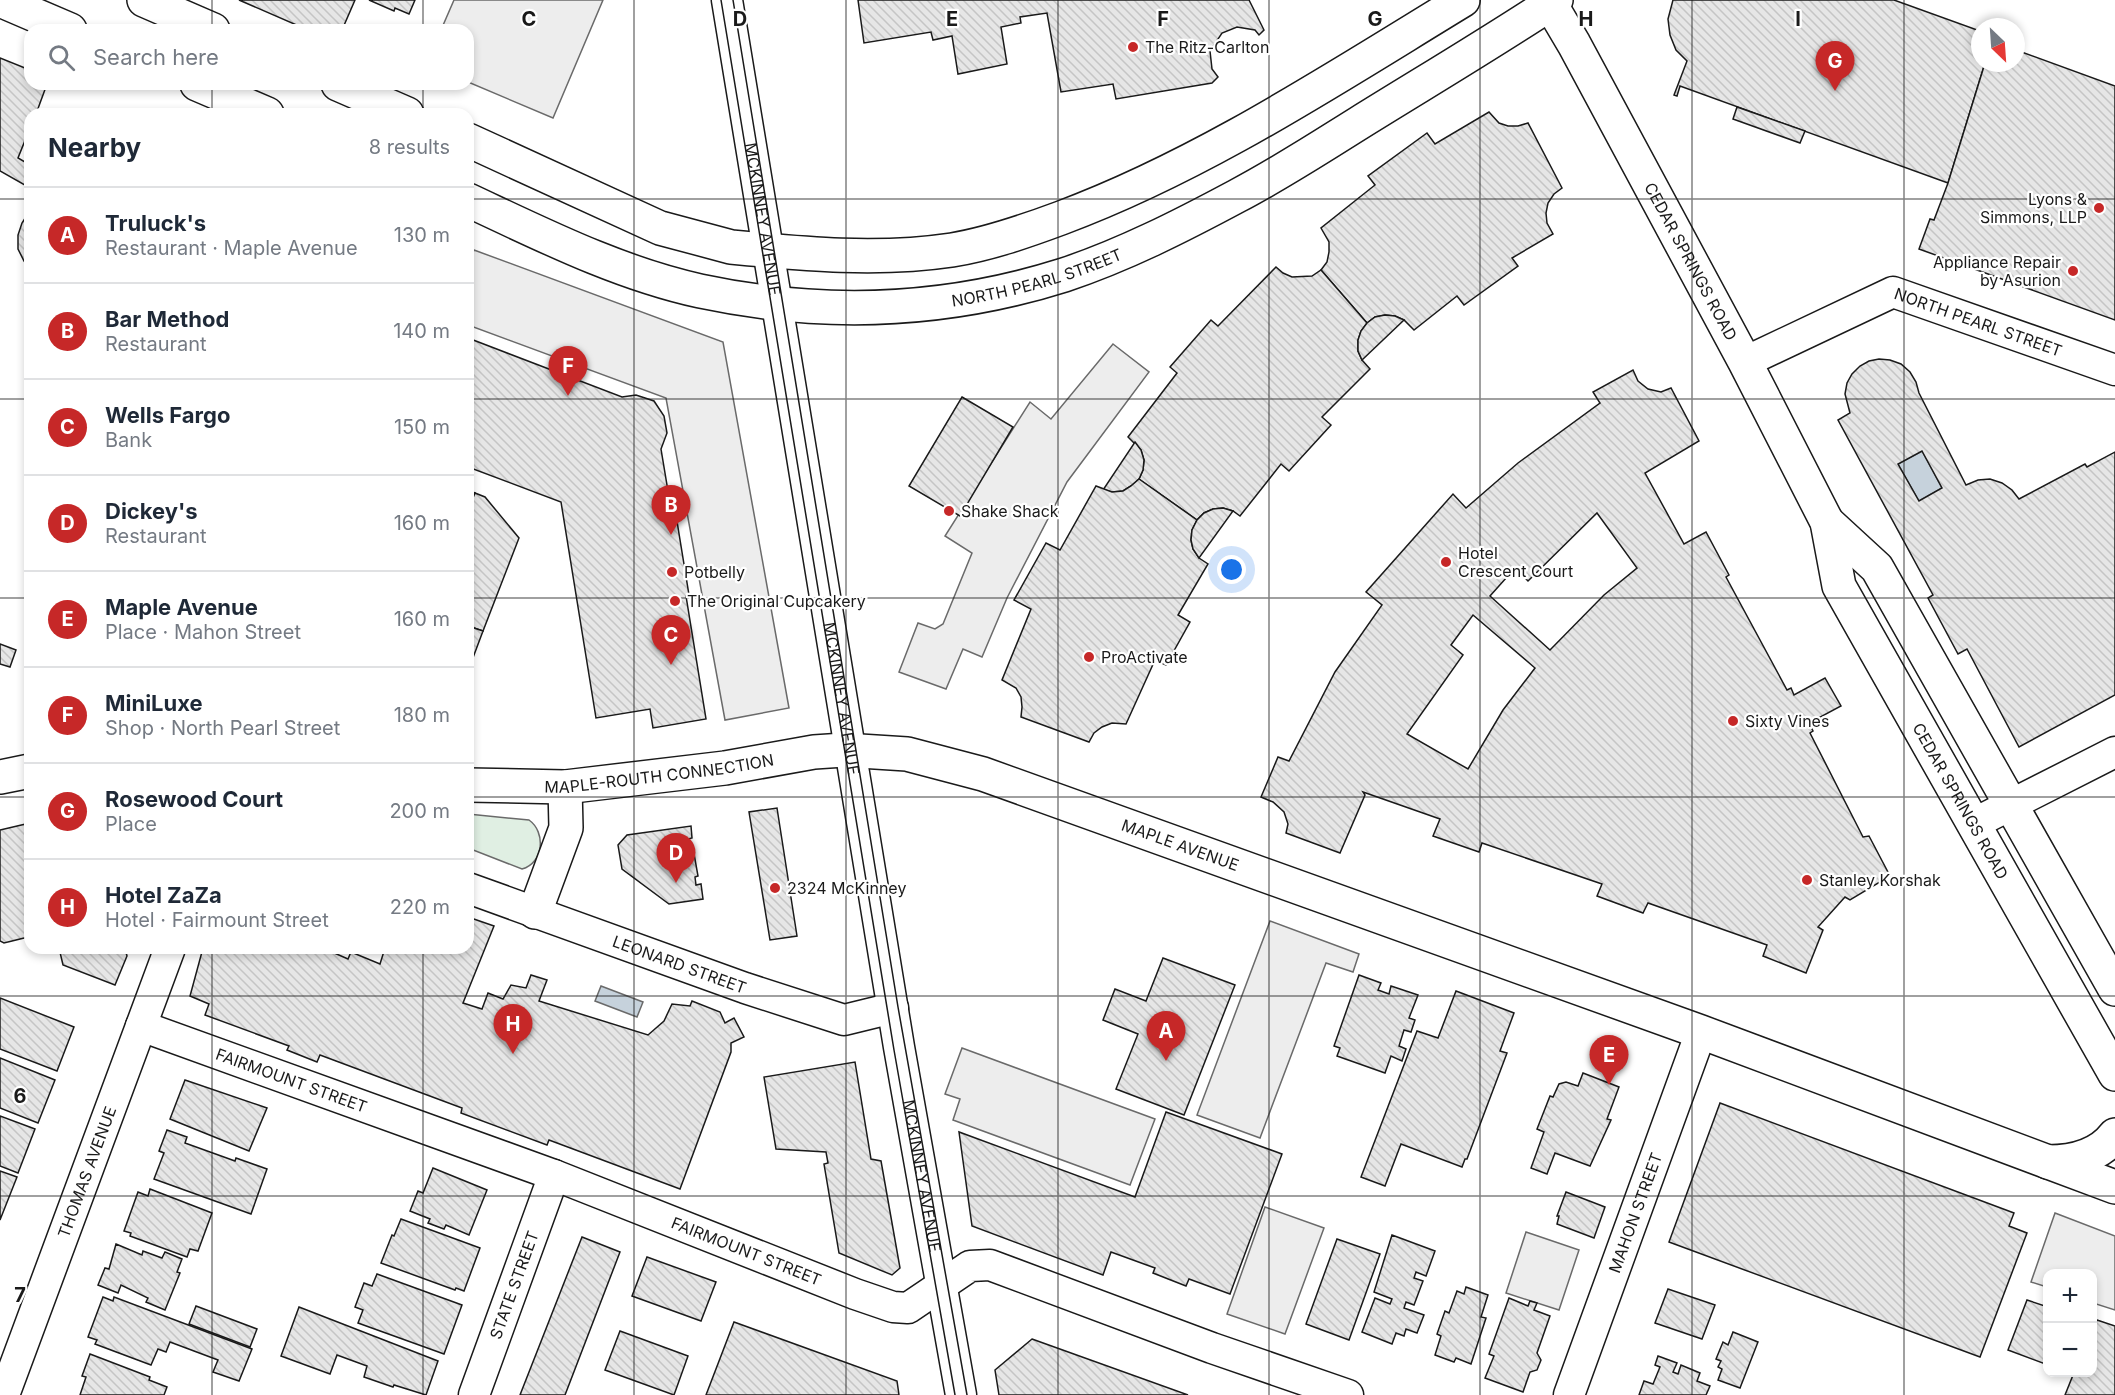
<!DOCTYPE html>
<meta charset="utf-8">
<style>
:root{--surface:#fff;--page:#f2f2f3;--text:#1f2937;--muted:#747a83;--line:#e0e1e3;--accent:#c62828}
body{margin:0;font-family:Inter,sans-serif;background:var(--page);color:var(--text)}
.controls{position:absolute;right:18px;bottom:18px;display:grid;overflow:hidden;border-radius:12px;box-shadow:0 3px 9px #0003}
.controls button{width:54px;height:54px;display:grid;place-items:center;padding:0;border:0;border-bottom:2px solid var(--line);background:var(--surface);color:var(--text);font:30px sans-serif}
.compass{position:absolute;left:1971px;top:18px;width:54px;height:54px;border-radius:50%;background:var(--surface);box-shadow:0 3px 9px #0003;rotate:155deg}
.you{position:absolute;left:1232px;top:570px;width:21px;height:21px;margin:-15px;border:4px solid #fff;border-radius:50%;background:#1a73e8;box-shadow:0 0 0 9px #1a73e833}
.badge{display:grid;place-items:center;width:39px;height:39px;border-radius:50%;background:var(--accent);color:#fff;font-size:20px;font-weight:700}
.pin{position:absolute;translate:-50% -50px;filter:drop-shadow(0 2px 3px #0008)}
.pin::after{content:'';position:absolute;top:32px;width:21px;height:18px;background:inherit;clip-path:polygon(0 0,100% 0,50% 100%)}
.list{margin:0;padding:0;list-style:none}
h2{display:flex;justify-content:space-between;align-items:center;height:78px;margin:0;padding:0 24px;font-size:26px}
h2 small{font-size:20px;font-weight:400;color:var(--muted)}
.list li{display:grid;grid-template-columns:39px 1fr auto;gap:18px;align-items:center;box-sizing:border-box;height:96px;padding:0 24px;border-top:2px solid var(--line)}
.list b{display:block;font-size:22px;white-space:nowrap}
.list p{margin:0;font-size:20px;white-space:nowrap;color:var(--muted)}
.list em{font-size:20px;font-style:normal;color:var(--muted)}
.icon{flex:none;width:33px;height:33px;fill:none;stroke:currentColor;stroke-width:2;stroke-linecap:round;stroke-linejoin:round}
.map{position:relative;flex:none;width:2115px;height:1395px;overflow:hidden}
.search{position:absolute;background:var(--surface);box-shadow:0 3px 9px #0003;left:24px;top:24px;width:450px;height:66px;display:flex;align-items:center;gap:15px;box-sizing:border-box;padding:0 21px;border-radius:18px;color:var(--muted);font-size:22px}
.panel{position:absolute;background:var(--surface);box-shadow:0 3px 9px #0003;left:24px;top:108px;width:450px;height:846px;border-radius:18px}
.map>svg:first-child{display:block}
.grass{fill:#e0efe3;stroke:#6a6a6a;stroke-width:1.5}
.parking{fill:#ededed;stroke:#6a6a6a;stroke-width:1.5}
.water{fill:#c6d2dc;stroke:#6a6a6a;stroke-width:1.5}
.building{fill:url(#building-back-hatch);stroke:#1a1a1a;stroke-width:1.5;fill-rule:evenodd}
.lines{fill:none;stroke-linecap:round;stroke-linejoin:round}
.minor-casing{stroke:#1a1a1a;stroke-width:33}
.major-casing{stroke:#1a1a1a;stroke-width:36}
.minor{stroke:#fff;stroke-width:30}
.major{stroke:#fff;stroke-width:33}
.tram{stroke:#1a1a1a;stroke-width:1.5}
.grid{fill:none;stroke:#1a1a1a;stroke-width:1.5;stroke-opacity:0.55}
.poi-dot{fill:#c62828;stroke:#fff;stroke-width:2}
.labels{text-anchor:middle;stroke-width:4.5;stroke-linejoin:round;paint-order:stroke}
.poi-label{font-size:16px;fill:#1a1a1a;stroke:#fff;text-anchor:start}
.street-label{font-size:16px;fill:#1a1a1a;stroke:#fff}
.grid-label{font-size:20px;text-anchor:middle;font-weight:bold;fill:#1a1a1a;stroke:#fff;stroke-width:4.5;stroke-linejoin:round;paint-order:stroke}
</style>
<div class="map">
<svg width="2115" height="1395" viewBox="0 0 2115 1395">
<defs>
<pattern id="building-back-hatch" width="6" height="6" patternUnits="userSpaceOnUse" patternTransform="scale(1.5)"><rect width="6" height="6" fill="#e6e6e6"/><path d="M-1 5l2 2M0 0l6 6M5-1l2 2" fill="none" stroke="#c5c5c5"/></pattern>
</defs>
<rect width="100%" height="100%" fill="#fff"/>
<path class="grass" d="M468,814L529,820C546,832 544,863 522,869L468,848Z"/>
<g class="parking">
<path d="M454,0H603L553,118L468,82V30H441Z"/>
<path d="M474,250L723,342L789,708L725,720L666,398L468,325V266Z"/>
<path d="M1113,344L1149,372L1067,482L1007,598L982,657L963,649L946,689L899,672L918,623L935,629L943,624L972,553L945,536L1030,402L1051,419Z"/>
<path d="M1270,921L1359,954L1353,972L1326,963L1260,1138L1197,1115Z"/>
<path d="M962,1048L1155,1119L1130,1185L953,1120L960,1099L945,1094Z"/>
<path d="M1265,1207L1324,1228L1285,1334L1227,1314Z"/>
<path d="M2055,1213L2115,1236V1310L2093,1303L2092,1274H2048L2047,1287L2031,1282Z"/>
<path d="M1526,1232L1579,1250L1559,1310L1506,1293Z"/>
</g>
<g class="water">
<path d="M1922,451L1942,488L1919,501L1898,464Z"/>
<path d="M601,986L643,1002L637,1017L595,1001Z"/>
</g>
<g class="building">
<path d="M239,0H355L342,30H308Z"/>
<path d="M369,0H415L409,14L395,8L394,11Z"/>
<path d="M858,0H1249L1264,30L1259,35L1255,30L1237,27L1222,33L1210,51L1212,69L1218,77L1212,83L1116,99L1113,84L1061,92L1047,13L1020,17L1021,23L1001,27L1007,64L958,74L952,36L933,40L931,32L864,43Z"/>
<path d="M1673,0H1894L1980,31V63H1985L1948,183L1680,86L1677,96L1674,95L1687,61L1676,50L1670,35L1668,19Z"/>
<path d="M2016,50L2115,86V320L1919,249L1930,219L1934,220L1948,183L1985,63H2016Z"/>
<path d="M0,58L30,70V84H47L36,114H30V128L18,158L30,165V188L0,171Z"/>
<path d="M1737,107L1805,131L1800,143L1733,119Z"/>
<path d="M1489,112L1499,123L1508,126H1518L1528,123L1562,188L1554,194L1548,203L1546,213L1547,223L1553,234L1512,258L1518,266L1464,305L1457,296L1414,330L1404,320L1395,316L1385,315L1375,317L1367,323L1321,270L1327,262L1329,252V242L1321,228L1375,185L1368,176L1427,133L1435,144Z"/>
<path d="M29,212L30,211V268L24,261L18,249V235L22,223Z"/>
<path d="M1276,267L1283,273L1292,277L1312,276L1321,270L1367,323L1361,331L1358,340V351L1362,360L1370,369L1322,417L1331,425L1289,471L1281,464L1240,516L1233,511L1223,508L1213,509L1204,513L1197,520L1139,479L1143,470L1144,460L1141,450L1128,437L1177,373L1170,367L1211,320L1218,326Z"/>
<path d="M1385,315L1395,316L1404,320L1362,360L1358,351V340L1361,331L1367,323L1375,317Z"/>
<path d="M468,338L622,397L636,395L654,401L664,416L667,433L661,449L670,503H674L689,595L686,596L706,719L653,728L650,709L596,718L561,502L468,467Z"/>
<path d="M1879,359L1890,360L1901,364L1910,372L1916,382L1919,393L1966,485L1978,480L1990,479L2002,483L2012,490L2019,499L2085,464L2087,467L2115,452V695L2019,747L1967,649L1958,654L1928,598L1933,595L1838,420L1850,413L1845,394L1847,383L1852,374L1860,366L1869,361ZM1922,451L1942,488L1919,501L1898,464Z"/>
<path d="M1633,370L1638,381L1648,389L1661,392L1671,388L1699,441L1645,473L1684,544L1706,532L1729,575L1726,577L1787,690L1791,688L1794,695L1825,678L1841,706L1809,723L1813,731L1810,733L1863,837L1869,836L1890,876L1850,900L1845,897L1818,927L1823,930L1806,973L1763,956L1767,945L1648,903L1643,913L1597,896L1602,884L1482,843L1479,852L1433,836L1440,819L1363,792L1365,795L1340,853L1286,833L1288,824L1284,812L1273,802L1261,797L1278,757L1289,761L1335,672L1382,605L1366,592L1453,494L1466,508L1518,463L1600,403L1593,392ZM1597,513L1637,568L1604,595L1550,650L1490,596L1515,568L1528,581ZM1473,615L1535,668L1503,710L1468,769L1407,734L1463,655L1451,645Z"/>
<path d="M962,397L1013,427L960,516L909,486Z"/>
<path d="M1135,442L1141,450L1144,460L1143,470L1139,479L1131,486L1123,491L1112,492L1103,490Z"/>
<path d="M1139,479L1197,520L1192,530L1191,540L1193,549L1199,558L1208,564L1178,615L1190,622L1166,665L1155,660L1126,724L1112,723L1102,727L1094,733L1089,742L1021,717L1022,707L1021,697L1016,688L1002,680L1031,609L1014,600L1046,543L1060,550L1096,486L1112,492L1123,491L1131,486Z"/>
<path d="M468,490L475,493L468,510Z"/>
<path d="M475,493L485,497L519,538L483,631L468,626V510Z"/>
<path d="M1223,508L1233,511L1199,558L1193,549L1191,540L1192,530L1197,520L1204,513L1213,509Z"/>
<path d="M468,626L483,631L468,671Z"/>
<path d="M0,644L16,650L10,667L0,664Z"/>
<path d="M777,808L797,936L770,940L749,812Z"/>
<path d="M30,823V932L24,938L4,943L0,941V830Z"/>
<path d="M691,826L692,838L688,839L690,849L693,848L698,876L695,877L696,885L701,884L703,899L669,904L622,869L618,845L627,835Z"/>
<path d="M468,917L494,926L463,1003L482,1009L488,993L503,999L511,985L526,988L531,975L547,980L539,1001L648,1035L664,1021L672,1004L690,1006L692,1001L720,1012L725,1023L734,1018L744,1037L731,1043V1052L680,1189L549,1140L547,1145L461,1113L462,1108L320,1055L317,1062L287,1050L289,1046L205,1015L209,1004L190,996L203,948H333L332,952L348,959L351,952L380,964L385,948H468Z"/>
<path d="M59,948H125L127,956L115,985L63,965Z"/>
<path d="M1163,958L1235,985L1184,1115L1116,1089L1138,1034L1103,1020L1115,989L1146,1001Z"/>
<path d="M1359,975L1381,983L1378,990L1389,994L1391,986L1418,995L1409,1018L1415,1020L1411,1032L1404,1030L1399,1046L1406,1049L1402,1061L1391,1056L1385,1073L1337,1056L1340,1048L1334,1046Z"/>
<path d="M1456,991L1514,1013L1500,1051L1507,1053L1467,1159H1465L1462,1167L1401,1144L1385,1186L1361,1177L1417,1031L1438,1038Z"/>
<path d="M0,998L74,1027L57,1071L0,1049Z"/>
<path d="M0,1058L55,1080L38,1123L0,1108Z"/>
<path d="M855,1062L871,1159L881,1161L900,1268L892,1275L839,1253L824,1164L828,1163L826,1152L776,1149L764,1077Z"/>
<path d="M1583,1073L1619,1087L1607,1119L1611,1120L1590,1166L1555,1153L1547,1174L1531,1168L1544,1132L1537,1129L1550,1096L1553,1097L1559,1084L1566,1082L1578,1086Z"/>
<path d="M185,1080L267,1108L249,1151L170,1119Z"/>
<path d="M1720,1103L2014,1213L2009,1226L2027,1233L1980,1357L1669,1242Z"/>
<path d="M1166,1112L1282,1154L1230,1294L1189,1279L1186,1286L1153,1273L1155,1268L1111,1252L1103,1275L972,1226L959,1132L1135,1197Z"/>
<path d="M0,1116L35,1129L18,1173L0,1166Z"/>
<path d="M167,1130L187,1137L185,1143L235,1161L236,1158L267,1169L251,1214L154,1179L164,1153L159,1151Z"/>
<path d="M433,1168L487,1190L469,1235L446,1225L444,1229L428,1223L430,1219L410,1211L418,1191L423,1193Z"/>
<path d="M0,1171L17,1177L0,1220Z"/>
<path d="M150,1189L212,1213L198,1251L190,1249L187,1257L130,1236L131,1233L124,1231L138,1192L148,1196Z"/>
<path d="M1566,1192L1605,1207L1594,1238L1557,1224L1559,1216H1557Z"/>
<path d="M401,1219L480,1248L464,1291L456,1288L455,1290L381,1263L392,1235L394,1236Z"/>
<path d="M1392,1235L1435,1251L1426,1276L1416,1272L1414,1278L1423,1281L1414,1305L1406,1302L1404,1308L1424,1315L1417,1333L1406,1329L1404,1336L1396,1333L1392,1344L1362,1332L1375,1298L1390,1304L1392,1299L1374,1292Z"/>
<path d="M582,1237L620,1252L565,1395H520Z"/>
<path d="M1337,1239L1380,1254L1349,1340L1306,1324Z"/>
<path d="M116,1244L142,1255L143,1251L162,1258L165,1252L182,1259L177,1272L180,1273L165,1310L146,1302L148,1298L121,1285L118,1293L98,1285L105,1268L109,1269Z"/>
<path d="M647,1257L716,1282L701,1321L632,1296Z"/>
<path d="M377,1274L462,1305L444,1354L358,1323L363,1310L355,1307L364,1283L372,1286Z"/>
<path d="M1466,1287L1488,1295L1481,1317L1486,1318L1471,1364L1456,1358L1454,1362L1435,1355L1441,1336L1437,1334L1445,1311L1449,1313L1457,1291L1464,1294Z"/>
<path d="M1668,1289L1715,1305L1702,1339L1655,1323Z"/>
<path d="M103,1297L113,1301L114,1297L252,1349L239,1381L213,1372L218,1360L170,1342L166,1352L158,1349L151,1365L95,1344L97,1340L88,1337Z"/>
<path d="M1509,1298L1528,1306L1530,1301L1537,1303L1534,1310L1550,1316L1537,1353L1541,1360L1537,1370L1530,1372L1523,1392L1485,1378L1494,1356L1489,1354Z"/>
<path d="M2027,1300L2048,1307V1365L2008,1350Z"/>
<path d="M196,1306L257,1329L250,1347L189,1324Z"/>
<path d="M299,1307L438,1361L426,1395L394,1385L393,1387L364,1377L367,1366L337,1355L330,1374L281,1356Z"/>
<path d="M2097,1320L2115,1326V1395H2065L2073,1375L2067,1372H2092V1324L2095,1325Z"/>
<path d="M734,1322L897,1381L899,1395H706Z"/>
<path d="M620,1331L688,1356L674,1395L605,1370Z"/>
<path d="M1733,1332L1758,1342L1740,1388L1718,1380L1722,1369L1718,1367L1721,1361L1716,1359L1723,1342L1728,1345Z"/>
<path d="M1032,1339L1188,1395H999L995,1370Z"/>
<path d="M90,1354L150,1377L149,1380L167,1387L164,1395H80L86,1377L82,1376Z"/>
<path d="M1658,1356L1677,1363L1673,1372L1678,1374L1681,1365L1700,1373L1697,1381L1710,1386L1706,1395H1639L1644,1381L1653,1384L1660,1367L1655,1365Z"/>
</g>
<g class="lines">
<g class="minor-casing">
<g id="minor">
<path id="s1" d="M727,0L899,1047L961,1395"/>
<path id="s2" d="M1745,362L1893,292L2115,370"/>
<path d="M1973,824L2115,752"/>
<path id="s3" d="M468,888L745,988L844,1020L893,1008"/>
<path id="s4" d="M141,1026L554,1175L855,1294L893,1307L908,1308L970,1266L990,1265L1212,1348L1348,1395"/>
<path id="s5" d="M4,1395L170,948"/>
<path id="s6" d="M474,1395L554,1175"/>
<path id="s7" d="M1569,1395L1701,1032"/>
</g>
</g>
<g class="major-casing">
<g id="major">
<path d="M0,0L70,30"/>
<path d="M144,0L213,30"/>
<path id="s8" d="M1548,0L1574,44L1745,362L1827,522L1839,586L2115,1074"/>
<path d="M197,84L267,114"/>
<path d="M338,84L407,114"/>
<path d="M468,140L660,228L731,247C804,254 878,261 952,250C989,244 1026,231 1061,218C1203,165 1333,79 1463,0"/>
<path id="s9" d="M468,200C543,235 618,273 700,291C822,317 944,313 1064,275C1124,255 1181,226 1237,196C1279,174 1319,148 1359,123C1425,82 1491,43 1556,0"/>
<path d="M1827,522L1877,568L2115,989"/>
<path d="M0,777L30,771"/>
<path id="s10" d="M468,785L565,787L725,768L814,752L844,750L907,754L983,774L1701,1032L2115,1187"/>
<path d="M535,912L566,828L565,787"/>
<path d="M2048,1162C2073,1162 2099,1156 2115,1135"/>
</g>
</g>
<use href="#minor" class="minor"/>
<use href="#major" class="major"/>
<g class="tram">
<path d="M721,0L894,1050L955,1395"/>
<path d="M733,0L898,1007L967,1395"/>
</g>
</g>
<path class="grid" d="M212,0V30M423,0V30M634,0V1395M846,0V1395M1058,0V1395M1269,0V1395M1480,0V1395M1692,0V1395M1904,0V1395M212,84V114M423,84V114M0,199H30M468,199H2115M0,399H30M468,399H2115M0,598H30M468,598H2115M0,797H30M468,797H2115M212,948V1395M423,948V1395M0,996H2115M0,1196H2115"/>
<g class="poi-dot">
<circle cx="1133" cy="47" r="6"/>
<circle cx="2099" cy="208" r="6"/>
<circle cx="2073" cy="271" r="6"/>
<circle cx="949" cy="511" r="6"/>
<circle cx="1446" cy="562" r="6"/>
<circle cx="672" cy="572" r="6"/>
<circle cx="675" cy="601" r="6"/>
<circle cx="1089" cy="657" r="6"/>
<circle cx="1733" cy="721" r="6"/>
<circle cx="1807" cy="880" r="6"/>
<circle cx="775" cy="888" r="6"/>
</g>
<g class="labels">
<g class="poi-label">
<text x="1145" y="53">The Ritz-Carlton</text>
<text x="2087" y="205" text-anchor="end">Lyons &amp;<tspan x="2087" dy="18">Simmons, LLP</tspan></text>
<text x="2061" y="268" text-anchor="end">Appliance Repair<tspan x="2061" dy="18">by Asurion</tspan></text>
<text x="961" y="517">Shake Shack</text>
<text x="1458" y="559">Hotel<tspan x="1458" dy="18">Crescent Court</tspan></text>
<text x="684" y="578">Potbelly</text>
<text x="687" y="607">The Original Cupcakery</text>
<text x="1101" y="663">ProActivate</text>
<text x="1745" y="727">Sixty Vines</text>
<text x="1819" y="886">Stanley Korshak</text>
<text x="787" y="894">2324 McKinney</text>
</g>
<g class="street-label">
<text dy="6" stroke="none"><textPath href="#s1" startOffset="222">MCKINNEY AVENUE</textPath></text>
<text dy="6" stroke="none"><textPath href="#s8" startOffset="298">CEDAR SPRINGS ROAD</textPath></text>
<text dy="6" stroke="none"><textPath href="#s9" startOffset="591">NORTH PEARL STREET</textPath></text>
<text dy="6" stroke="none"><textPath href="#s2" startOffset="254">NORTH PEARL STREET</textPath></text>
<text dy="6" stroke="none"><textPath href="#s1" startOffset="708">MCKINNEY AVENUE</textPath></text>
<text dy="6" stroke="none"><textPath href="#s10" startOffset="192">MAPLE-ROUTH CONNECTION</textPath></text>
<text dy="6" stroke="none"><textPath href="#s8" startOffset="904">CEDAR SPRINGS ROAD</textPath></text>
<text dy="6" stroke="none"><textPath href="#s10" startOffset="730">MAPLE AVENUE</textPath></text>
<text dy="6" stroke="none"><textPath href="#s3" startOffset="225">LEONARD STREET</textPath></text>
<text dy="6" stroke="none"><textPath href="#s4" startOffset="160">FAIRMOUNT STREET</textPath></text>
<text dy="6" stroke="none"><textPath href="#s5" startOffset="238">THOMAS AVENUE</textPath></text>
<text dy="6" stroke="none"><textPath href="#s1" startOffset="1192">MCKINNEY AVENUE</textPath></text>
<text dy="6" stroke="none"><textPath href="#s7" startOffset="194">MAHON STREET</textPath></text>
<text dy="6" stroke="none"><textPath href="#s4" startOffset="646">FAIRMOUNT STREET</textPath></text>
<text dy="6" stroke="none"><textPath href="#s6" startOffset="117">STATE STREET</textPath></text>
</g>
</g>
<g class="grid-label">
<text x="529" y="26">C</text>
<text x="740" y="26">D</text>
<text x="952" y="26">E</text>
<text x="1163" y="26">F</text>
<text x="1375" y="26">G</text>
<text x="1586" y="26">H</text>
<text x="1798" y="26">I</text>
<text x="20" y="1103">6</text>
<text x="20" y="1302">7</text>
</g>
</svg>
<div class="controls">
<button>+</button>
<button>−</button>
</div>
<svg class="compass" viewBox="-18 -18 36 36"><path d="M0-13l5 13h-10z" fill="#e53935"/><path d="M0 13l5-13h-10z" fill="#747a83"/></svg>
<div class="you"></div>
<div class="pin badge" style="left:1166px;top:1061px">A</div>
<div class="pin badge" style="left:671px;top:535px">B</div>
<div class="pin badge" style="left:671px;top:665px">C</div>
<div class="pin badge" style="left:676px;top:883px">D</div>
<div class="pin badge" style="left:1609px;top:1085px">E</div>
<div class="pin badge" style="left:568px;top:396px">F</div>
<div class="pin badge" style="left:1835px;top:91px">G</div>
<div class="pin badge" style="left:513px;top:1054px">H</div>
<div class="search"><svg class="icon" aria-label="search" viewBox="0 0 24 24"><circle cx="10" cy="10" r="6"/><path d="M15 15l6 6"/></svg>Search here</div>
<section class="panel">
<h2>Nearby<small>8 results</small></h2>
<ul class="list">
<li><span class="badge">A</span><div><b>Truluck's</b><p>Restaurant · Maple Avenue</p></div><em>130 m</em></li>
<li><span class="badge">B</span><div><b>Bar Method</b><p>Restaurant</p></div><em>140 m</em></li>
<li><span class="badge">C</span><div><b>Wells Fargo</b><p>Bank</p></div><em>150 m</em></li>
<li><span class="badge">D</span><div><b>Dickey's</b><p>Restaurant</p></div><em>160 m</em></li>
<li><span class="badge">E</span><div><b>Maple Avenue</b><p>Place · Mahon Street</p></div><em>160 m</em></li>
<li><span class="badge">F</span><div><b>MiniLuxe</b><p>Shop · North Pearl Street</p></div><em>180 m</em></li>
<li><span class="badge">G</span><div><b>Rosewood Court</b><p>Place</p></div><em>200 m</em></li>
<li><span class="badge">H</span><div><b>Hotel ZaZa</b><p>Hotel · Fairmount Street</p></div><em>220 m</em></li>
</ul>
</section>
</div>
